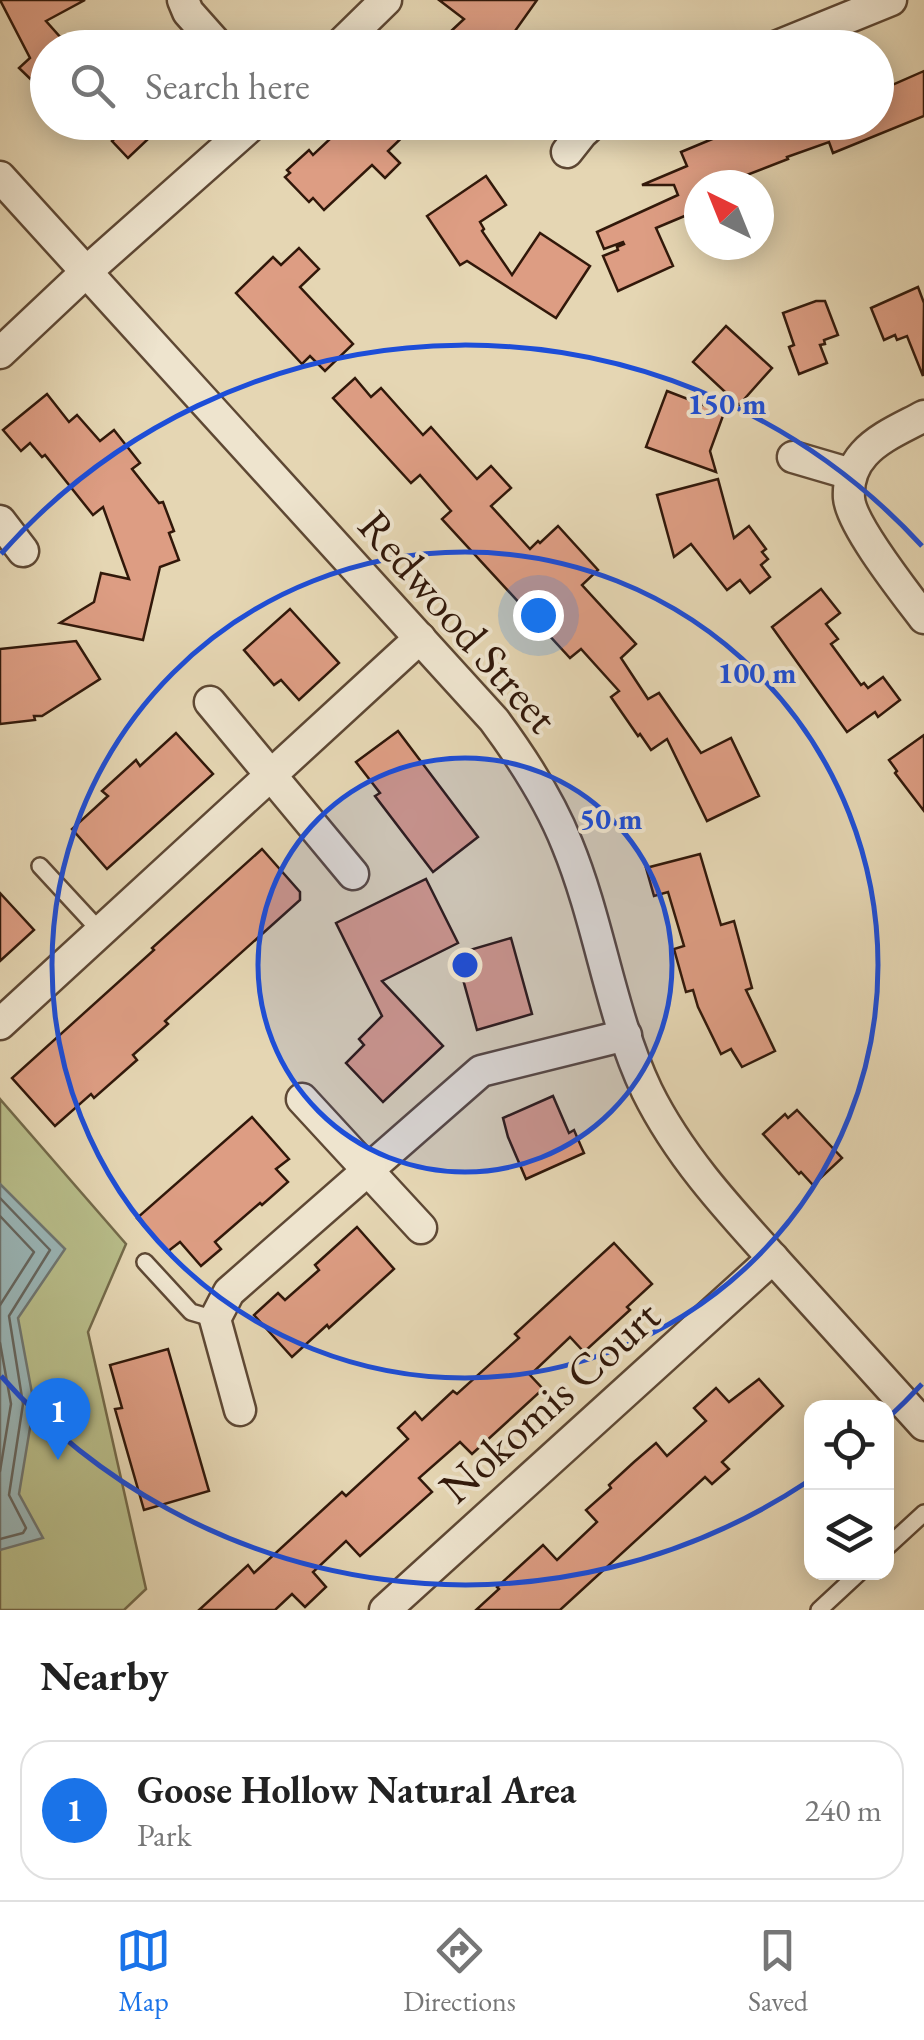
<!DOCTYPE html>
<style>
:root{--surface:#fff;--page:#f2f2f2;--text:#222;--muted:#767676;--line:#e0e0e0;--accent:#1a73e8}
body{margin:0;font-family:"EB Garamond",serif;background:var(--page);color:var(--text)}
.controls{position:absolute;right:30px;bottom:30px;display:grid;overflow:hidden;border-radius:20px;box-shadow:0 5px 25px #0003}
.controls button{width:90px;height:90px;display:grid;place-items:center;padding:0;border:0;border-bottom:2px solid var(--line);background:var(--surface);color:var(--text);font:50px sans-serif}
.compass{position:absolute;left:684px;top:170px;width:90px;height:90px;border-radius:50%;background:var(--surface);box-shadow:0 5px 25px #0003;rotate:317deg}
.you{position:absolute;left:538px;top:615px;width:35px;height:35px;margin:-25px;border:8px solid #fff;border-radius:50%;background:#1a73e8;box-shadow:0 0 0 15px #1a73e833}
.badge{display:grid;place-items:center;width:65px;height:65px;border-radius:50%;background:var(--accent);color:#fff;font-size:32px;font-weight:700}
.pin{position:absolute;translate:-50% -82px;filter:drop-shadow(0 2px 5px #0008)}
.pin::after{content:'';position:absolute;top:52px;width:35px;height:30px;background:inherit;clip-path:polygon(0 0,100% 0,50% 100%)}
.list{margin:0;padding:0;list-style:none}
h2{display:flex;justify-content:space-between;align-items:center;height:130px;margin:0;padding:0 40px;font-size:42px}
h2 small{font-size:32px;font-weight:400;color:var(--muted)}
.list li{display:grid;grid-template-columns:65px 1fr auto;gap:30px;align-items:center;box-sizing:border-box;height:140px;margin:0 20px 20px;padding:0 20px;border:2px solid var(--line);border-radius:30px}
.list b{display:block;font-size:38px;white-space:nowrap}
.list p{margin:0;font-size:32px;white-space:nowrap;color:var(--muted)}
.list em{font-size:32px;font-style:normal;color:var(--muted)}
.icon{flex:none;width:55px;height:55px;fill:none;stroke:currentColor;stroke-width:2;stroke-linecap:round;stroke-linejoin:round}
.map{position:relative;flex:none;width:924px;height:1610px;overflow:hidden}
.search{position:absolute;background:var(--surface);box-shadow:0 5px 25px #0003;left:30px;right:30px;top:30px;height:110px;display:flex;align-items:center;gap:25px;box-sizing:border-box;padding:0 35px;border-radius:55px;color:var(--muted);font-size:38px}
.sheet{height:290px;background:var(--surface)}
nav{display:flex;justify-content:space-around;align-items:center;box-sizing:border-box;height:140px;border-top:2px solid var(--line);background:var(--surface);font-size:28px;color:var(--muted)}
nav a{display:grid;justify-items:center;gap:5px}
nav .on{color:var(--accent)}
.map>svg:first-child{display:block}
.green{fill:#b8bd8a;stroke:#746a4a;stroke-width:2.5}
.water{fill:#9ab6b7;stroke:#707772;stroke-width:2.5}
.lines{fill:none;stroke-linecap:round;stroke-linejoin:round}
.shore{stroke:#666760;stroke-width:2.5}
.building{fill:#dd9d83;stroke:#31180a;stroke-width:2.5}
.service-casing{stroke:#5e4834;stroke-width:20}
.minor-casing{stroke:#5e4834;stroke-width:35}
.service{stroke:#eee4ce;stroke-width:15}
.minor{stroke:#eee4ce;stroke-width:30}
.ring{fill:none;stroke:#1d4ed8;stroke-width:5}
.labels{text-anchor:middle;stroke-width:8;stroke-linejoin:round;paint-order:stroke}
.street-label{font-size:45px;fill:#31180a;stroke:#eee4ce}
.centre{fill:#1d4ed8;stroke:#eee4ce;stroke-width:5}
.ring-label{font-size:30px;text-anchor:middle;font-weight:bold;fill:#1d4ed8;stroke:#eee4ce;stroke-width:8;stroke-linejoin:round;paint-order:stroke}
</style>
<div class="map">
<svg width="924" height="1610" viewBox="0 0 924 1610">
<rect width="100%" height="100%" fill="#e5d6b3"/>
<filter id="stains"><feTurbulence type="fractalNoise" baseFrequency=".002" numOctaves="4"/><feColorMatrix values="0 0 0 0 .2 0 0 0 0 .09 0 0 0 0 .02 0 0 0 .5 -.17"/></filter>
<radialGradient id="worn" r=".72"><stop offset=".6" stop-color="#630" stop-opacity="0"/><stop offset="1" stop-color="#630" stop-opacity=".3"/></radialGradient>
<path class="green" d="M0,1099L126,1244L88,1332L146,1589L124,1610H0Z"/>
<path class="water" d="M0,1184L65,1249L18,1318L34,1404L19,1494L43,1538L0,1550Z"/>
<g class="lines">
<g class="shore">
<path d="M0,1198L50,1250L9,1316L23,1404L9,1495L26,1528L23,1533L0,1539"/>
<path d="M0,1216L34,1252L0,1305"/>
<path d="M0,1343L11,1404L0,1471"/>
</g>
</g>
<g class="building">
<path d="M0,0H85L46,21L70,48H48V96L19,68L30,58Z"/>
<path d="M439,0H537L503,48H433L464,19Z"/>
<path d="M924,71V116L833,153L829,142L787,157L788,159L721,185H699V244L687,215L656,228L673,266L618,291L603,256L618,250L617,247L624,244L623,242L604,249L597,232L678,195L674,185H642L687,166L681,152L734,130L732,128L745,122H876V92Z"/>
<path d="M109,122H166L128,158L112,141L120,134Z"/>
<path d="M348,122H418L388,151L400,163L385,178L372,165L324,210L313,198L309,202L285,177L290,173L287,170L309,150L313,155Z"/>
<path d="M486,176L506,205L480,222L484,229L482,231L512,275L540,233L590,266L556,318L467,261L460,265L427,216Z"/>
<path d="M299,248L319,269L300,287L353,344L325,371L310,356L302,364L236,293L273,257L281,265Z"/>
<path d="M918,287L924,303L923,376L907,336L897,340L895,335L884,340L871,308Z"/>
<path d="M816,301H825L838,335L824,340L825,344L820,345L827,363L799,374L789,347L794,345L783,313Z"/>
<path d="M726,326L772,368L739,405L693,362Z"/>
<path d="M355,378L371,397L381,388L423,435L431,427L477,479L491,466L511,488L491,506L530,549L538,541L540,543L558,526L598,570L582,585L636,644L621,658L648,699L659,693L701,753L731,738L759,796L707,821L667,739L651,750L640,734L638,736L611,697L619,691L581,649L570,658L442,519L451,511L420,475L411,483L333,398Z"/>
<path d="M667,391L724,413L710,451L716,472L646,447Z"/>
<path d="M47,394L69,422L77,415L100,441L114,430L140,463L132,469L159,503L163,502L174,531L169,533L179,560L160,567L143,640L60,623L94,602L101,573L129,579L103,507L93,515L45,455L42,457L30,443L21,451L3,430Z"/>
<path d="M718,479L734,538L749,526L766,549L762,552L768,559L761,565L770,577L750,593L740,580L727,590L691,544L674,557L657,495Z"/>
<path d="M821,589L840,613L826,624L838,639L831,644L861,685L864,683L868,688L883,677L900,700L878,717L875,712L847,732L772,627Z"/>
<path d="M290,609L339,663L299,700L281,680L274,685L244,650Z"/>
<path d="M76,641L100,679L42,716H34L35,720L0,724V649Z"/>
<path d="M398,731L478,837L433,872L375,796L380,793L356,762Z"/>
<path d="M176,733L213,774L107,869L72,829L108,796L102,791L136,760L140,766Z"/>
<path d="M924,735V811L895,773L897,771L889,760Z"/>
<path d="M262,849L300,892V900L165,1021L168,1024L133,1055L137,1060L94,1098L91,1094L55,1126L12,1078L154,950L152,948Z"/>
<path d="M700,854L721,925L734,921L752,988L746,990L775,1051L742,1067L731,1049L721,1054L698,1007L693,990L686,992L674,949L684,946L668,892L654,896L646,868Z"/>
<path d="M426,879L458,943L382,981L443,1046L383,1102L346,1063L364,1045L359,1039L382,1016L336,923Z"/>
<path d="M0,893L34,930L0,961Z"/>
<path d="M511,938L532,1014L477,1030L456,954Z"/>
<path d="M553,1096L569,1133L574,1130L584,1153L526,1179L508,1137L503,1118Z"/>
<path d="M797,1110L842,1158L813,1185L801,1172L799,1174L763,1134L785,1114L788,1118Z"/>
<path d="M252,1117L289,1159L276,1169L288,1182L262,1205L260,1203L215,1242L221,1249L201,1266L180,1242L167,1252L137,1218Z"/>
<path d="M357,1227L394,1269L329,1328L327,1325L292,1357L254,1315L278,1293L285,1300L319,1270L315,1265Z"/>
<path d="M614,1243L652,1284L627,1307L630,1310L584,1352L570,1337L530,1375L543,1389L472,1454L460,1442L419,1478L432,1492L360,1556L346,1541L313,1572L326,1587L305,1607L292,1594L275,1610H199L248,1565L254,1573L342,1492L346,1496L408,1439L398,1428L415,1412L422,1420L453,1391L457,1394L519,1338L515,1334Z"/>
<path d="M168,1349L209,1491L144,1510L115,1409L122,1408L110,1365Z"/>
<path d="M759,1379L783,1406L722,1462L729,1469L712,1484L705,1477L560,1610H476L499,1589L497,1587L543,1545L557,1560L597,1522L586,1510L611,1488L609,1485L634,1462L656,1443L667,1456L706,1421L694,1408L716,1388L729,1402Z"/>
</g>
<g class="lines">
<g class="service-casing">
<g id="service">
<path d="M40,866L101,932"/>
<path d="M145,1262L191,1312L215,1319"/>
<path d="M886,1548L924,1513"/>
<path d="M819,1610L860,1572"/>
</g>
</g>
<g class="minor-casing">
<g id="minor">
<path d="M183,0L188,12L220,48"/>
<path d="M337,48L386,0"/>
<path d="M773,48L891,0"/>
<path d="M567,152L582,133L594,122"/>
<path d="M0,177L494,720C523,759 549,799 567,844C600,924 610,1013 647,1091C680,1158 731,1212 780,1266C828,1319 876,1372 924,1425"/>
<path d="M0,353L86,272L255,122"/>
<path d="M924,416C904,427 879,437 864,454C853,466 848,482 849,498C851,525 906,594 924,618"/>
<path d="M793,457L851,474"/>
<path d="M0,521L23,551"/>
<path d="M210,702L353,874"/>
<path d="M0,1024L420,638"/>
<path d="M302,1099L421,1228"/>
<path d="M240,1410L215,1319L229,1292L481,1071L626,1035"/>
<path d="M385,1610L773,1258"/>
</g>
</g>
<use href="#service" class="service"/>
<use href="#minor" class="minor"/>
</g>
<circle cx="465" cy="965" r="207" fill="#1d4ed8" fill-opacity=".12"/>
<g class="ring">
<circle cx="465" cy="965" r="207"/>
<circle cx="465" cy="965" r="413"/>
<path d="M922 1384A620 620 0 0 1 888 1418M807 1482A620 620 0 0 1 1 1376M1 554A620 620 0 0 1 922 546"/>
</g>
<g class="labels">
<g class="street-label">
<text transform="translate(459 621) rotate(49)" y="16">Redwood Street</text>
<text transform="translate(549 1401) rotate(-42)" y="16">Nokomis Court</text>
</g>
</g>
<circle cx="465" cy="965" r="15" class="centre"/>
<g class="ring-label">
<text x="727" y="414">150 m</text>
<text x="757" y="683">100 m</text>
<text x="611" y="829">50 m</text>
</g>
<rect width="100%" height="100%" filter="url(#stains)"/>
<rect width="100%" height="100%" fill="url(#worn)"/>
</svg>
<div class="controls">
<button><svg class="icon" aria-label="locate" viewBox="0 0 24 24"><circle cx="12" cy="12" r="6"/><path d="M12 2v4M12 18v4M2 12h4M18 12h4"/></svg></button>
<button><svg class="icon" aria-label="layers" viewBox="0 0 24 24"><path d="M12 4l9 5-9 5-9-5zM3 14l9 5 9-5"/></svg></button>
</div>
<svg class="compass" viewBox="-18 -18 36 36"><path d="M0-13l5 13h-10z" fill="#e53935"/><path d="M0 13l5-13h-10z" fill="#767676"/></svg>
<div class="you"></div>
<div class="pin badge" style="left:58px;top:1460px">1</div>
<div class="search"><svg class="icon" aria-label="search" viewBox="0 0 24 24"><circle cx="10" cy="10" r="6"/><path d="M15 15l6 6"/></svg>Search here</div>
</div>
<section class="sheet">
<h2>Nearby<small></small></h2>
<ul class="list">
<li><span class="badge">1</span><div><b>Goose Hollow Natural Area</b><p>Park</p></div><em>240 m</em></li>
</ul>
</section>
<nav>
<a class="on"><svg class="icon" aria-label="map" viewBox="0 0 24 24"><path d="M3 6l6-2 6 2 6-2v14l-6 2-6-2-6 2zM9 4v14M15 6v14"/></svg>Map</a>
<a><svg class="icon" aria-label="directions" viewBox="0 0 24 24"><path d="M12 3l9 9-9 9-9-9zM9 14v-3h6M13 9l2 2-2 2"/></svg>Directions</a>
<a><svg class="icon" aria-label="saved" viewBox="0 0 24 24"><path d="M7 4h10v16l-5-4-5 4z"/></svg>Saved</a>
</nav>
